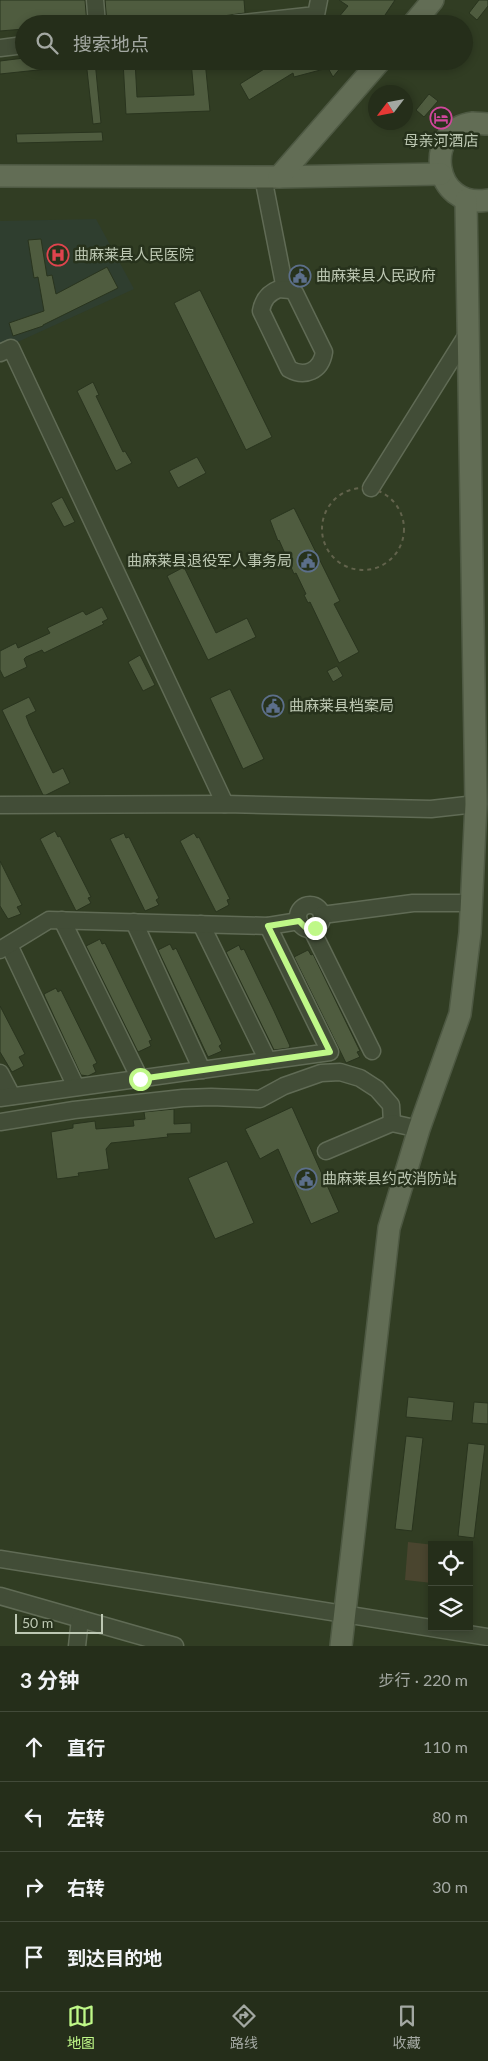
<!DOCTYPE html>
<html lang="zh">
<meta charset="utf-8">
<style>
:root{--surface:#252e1a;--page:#313a27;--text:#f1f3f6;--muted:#a3a8a2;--line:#424a39;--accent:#bff888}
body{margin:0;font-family:Lato,"Noto Sans SC",sans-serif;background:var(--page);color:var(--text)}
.controls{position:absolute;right:15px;bottom:15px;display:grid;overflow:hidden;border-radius:0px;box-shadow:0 2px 8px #0003}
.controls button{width:45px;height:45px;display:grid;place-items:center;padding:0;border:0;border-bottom:1px solid var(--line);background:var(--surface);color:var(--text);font:25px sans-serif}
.compass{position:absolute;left:368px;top:85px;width:45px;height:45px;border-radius:50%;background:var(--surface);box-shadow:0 2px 8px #0003;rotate:238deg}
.scale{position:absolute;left:15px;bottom:12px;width:88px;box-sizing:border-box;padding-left:5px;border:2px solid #bdc8b3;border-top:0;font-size:14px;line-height:18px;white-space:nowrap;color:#bdc8b3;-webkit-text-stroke:4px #27321c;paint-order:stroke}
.stop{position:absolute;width:15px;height:15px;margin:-11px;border:4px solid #bff888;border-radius:50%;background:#fff}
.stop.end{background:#bff888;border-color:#fff;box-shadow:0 1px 5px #0008}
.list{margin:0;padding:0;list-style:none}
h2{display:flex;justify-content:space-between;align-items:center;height:65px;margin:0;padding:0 20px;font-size:21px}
h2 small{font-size:16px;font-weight:400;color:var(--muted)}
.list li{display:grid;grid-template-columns:32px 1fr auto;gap:15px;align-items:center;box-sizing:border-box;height:70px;padding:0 20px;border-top:1px solid var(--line)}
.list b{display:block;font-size:19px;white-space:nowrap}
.list em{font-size:16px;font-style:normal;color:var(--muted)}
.icon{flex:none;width:28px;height:28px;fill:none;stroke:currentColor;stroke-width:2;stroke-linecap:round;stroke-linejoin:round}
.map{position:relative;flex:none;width:488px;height:1646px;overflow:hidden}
.search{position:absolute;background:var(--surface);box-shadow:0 2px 8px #0003;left:15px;right:15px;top:15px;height:55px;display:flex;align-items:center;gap:12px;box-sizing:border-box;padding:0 18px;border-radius:28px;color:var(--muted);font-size:19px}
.sheet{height:345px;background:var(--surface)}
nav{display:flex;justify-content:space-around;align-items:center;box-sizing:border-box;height:70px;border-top:1px solid var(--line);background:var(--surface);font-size:14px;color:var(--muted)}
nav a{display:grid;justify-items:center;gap:2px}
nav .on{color:var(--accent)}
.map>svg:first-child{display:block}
.medical{fill:#2f3e2f}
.green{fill:#4a452f}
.building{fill:#4f5c3f;stroke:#29341e}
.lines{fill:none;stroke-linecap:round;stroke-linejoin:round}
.minor-casing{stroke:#606b55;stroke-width:19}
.major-casing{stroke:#4e5943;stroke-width:24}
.path{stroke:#62634c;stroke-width:2;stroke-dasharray:4 4;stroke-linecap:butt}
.minor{stroke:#424d37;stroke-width:16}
.major{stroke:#626d55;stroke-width:21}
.route{stroke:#bff888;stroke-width:6}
.labels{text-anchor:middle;stroke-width:5;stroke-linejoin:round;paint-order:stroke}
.poi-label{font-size:15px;fill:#bdc8b3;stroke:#27321c;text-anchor:start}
</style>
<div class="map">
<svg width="488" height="1646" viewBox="0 0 488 1646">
<rect width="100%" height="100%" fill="#313d23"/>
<path class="medical" d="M96,219L134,289L0,350V221Z"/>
<path class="green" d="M408,1542L434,1545H432V1583L405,1580Z"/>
<g class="building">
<path d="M0,0H85L87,24H23L24,29L0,31Z"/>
<path d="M105,0H244L245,13L179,22L178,16L117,20V24H107Z"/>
<path d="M339,0H395L379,24H333L348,6Z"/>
<path d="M479,0H488V6L477,20L469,13Z"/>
<path d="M24,58V61H56L57,68L0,74V61Z"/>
<path d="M86,61H95L101,123L93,124Z"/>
<path d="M123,61H135L137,97L194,95L191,61H205L210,111L126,114Z"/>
<path d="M277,61H346L333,77L328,68L294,77L293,73L249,100L240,84Z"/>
<path d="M429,94L438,101L424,117L416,110Z"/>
<path d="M102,132L103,141L17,143L16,134Z"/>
<path d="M41,239L47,276L52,275L56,294L107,267L118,288L43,325V326L13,336L9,323L44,311L38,277L34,278L28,240Z"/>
<path d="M200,290L272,437L246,450L174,303Z"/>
<path d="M93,382L99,395L96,396L123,452L125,451L132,463L116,471L77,391Z"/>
<path d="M197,457L206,473L178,488L169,471Z"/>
<path d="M62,497L75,522L64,527L51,503Z"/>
<path d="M294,508L340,601L334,604L359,652L339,663L310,602L308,603L304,595L306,594L296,573L294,574L279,540L278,541L270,520Z"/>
<path d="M184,567L216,633L247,618L256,637L208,660L167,576Z"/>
<path d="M102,607L108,619L102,622L104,624L44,653L42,650L26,657L24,659L27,667L4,678L0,670V651L16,643L18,648L50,633L47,628L83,611L86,615Z"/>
<path d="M140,655L155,685L143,691L128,662Z"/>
<path d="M337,666L343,676L333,682L327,671Z"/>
<path d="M230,689L264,759L243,769L210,698Z"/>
<path d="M29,697L36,711L26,716L29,724L53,773L63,768L70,783L46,795H43L2,710Z"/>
<path d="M55,831L58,837L60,836L91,897L88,898L91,903L76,911L40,839Z"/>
<path d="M124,833L126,838L129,837L159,898L156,900L159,905L145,911L110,839Z"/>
<path d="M194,833L197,838L199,837L230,899L227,900L229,905L216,912L180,841Z"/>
<path d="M0,861L22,905L17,907L21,914L8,919L0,906Z"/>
<path d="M100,939L102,944L105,943L152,1040L149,1041L151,1046L138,1052L86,946Z"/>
<path d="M170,944L173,950L176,948L222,1044L219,1046L222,1051L208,1057L158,950Z"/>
<path d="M239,945L241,950L244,949L274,1011L290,1046L289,1048L274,1050L226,952Z"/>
<path d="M308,950L311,955L313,954L360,1051L357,1052L360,1057L346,1063L294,957Z"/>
<path d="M56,988L58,992L61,990L97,1063L93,1065L96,1072L88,1076L81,1075L45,997L44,994Z"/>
<path d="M0,1006L25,1054L19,1057L24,1066L12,1072L0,1052Z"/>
<path d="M292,1107L339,1212L311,1224L278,1149L260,1159L245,1129Z"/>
<path d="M174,1109V1124L191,1123V1133L167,1134L168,1137L111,1143L106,1149L109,1169L78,1173L79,1176L57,1179L51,1132L73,1128V1124L95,1121L96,1129L134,1126L133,1120L145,1119L144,1112Z"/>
<path d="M227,1161L254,1223L215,1239L188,1178Z"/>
<path d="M408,1397L454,1402L452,1421L406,1417Z"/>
<path d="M474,1402L488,1403V1424L472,1423Z"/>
<path d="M406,1436L423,1438L412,1531L395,1529Z"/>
<path d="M468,1443L485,1445L474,1538L458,1536Z"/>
</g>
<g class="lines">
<g class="minor-casing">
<g id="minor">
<path d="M95,0L97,24"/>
<path d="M235,24L316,15L319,0"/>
<path d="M0,48L24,45"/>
<path d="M263,177L285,289"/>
<path d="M279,289L290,290L295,293L324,352C321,371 305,378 289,369L261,311C263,300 268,293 279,289Z"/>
<path d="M0,353L11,348L225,804"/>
<path d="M371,488L468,333"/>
<path d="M0,805L225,804L431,809L476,804"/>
<circle cx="310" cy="917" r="12"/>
<path d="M322,915L413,903H472"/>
<path d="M62,920L140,1079"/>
<path d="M134,922L202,1070"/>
<path d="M201,924L268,1061"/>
<path d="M311,928L372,1051"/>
<path d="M9,945L76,1087"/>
<path d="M0,950L49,920L268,926L299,921"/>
<path d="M0,1073L12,1096"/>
<path d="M0,1098L330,1052L268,926"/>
<path d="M0,1122L74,1110L183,1098L211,1097L260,1099L284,1086L321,1073L340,1072L360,1078L377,1089L391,1105L392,1123"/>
<path d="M326,1151L392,1123L419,1129"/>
<path d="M0,1559L488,1637"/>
<path d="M0,1596L175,1646"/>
<path d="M77,1646L80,1619"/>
</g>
</g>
<g class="major-casing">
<g id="major">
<path d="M413,24L433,0"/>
<path d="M488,124C483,124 478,123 473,123C423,129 432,210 488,200"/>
<path d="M0,176L279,177L441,174"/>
<path d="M279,177L380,61"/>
<path d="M341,1646L389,1228L419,1129L460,1014L470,933L476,804L466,200"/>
</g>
</g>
<circle class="path" cx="363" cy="529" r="41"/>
<use href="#minor" class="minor"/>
<use href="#major" class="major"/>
</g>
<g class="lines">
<path class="route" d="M140,1079L330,1052L268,926L299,921L306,928H315"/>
</g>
<defs>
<g id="hotel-ring" transform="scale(1.125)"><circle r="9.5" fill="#27321c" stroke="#d1479c" stroke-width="1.5"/><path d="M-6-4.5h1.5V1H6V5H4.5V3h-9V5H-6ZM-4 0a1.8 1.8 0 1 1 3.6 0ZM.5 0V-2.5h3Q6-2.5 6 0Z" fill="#d1479c"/></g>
<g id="hospital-ring" transform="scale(1.125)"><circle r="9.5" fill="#27321c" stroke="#e0444e" stroke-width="1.5"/><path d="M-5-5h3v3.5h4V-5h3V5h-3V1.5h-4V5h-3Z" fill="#e0444e"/></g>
<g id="civic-ring" transform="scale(1.125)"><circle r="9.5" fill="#27321c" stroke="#5c6f8a" stroke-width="1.5"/><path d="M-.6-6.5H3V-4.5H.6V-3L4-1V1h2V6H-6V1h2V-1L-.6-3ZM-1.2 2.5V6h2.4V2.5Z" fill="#5c6f8a"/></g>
</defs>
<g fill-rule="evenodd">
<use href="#hotel-ring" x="441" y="118"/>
<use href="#hospital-ring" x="58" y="255"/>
<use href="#civic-ring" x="300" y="276"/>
<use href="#civic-ring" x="308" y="561"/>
<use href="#civic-ring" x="273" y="706"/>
<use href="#civic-ring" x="306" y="1179"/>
</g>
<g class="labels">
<g class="poi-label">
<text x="441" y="146" text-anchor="middle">母亲河酒店</text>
<text x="74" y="260">曲麻莱县人民医院</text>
<text x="316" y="281">曲麻莱县人民政府</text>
<text x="292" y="566" text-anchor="end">曲麻莱县退役军人事务局</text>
<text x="289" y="711">曲麻莱县档案局</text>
<text x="322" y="1184">曲麻莱县约改消防站</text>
</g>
</g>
</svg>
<div class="controls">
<button><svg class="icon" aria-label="locate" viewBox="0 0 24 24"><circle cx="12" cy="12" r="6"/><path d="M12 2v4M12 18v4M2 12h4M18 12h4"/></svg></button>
<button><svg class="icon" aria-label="layers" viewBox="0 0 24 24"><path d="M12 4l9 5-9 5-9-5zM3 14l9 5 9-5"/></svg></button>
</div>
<svg class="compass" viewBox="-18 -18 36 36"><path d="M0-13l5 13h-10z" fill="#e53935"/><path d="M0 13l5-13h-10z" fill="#a3a8a2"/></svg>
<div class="scale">50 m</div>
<div class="stop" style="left:140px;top:1079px"></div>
<div class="stop end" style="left:315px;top:928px"></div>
<div class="search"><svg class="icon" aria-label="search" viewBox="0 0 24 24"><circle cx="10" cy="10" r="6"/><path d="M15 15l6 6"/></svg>搜索地点</div>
</div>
<section class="sheet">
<h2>3 分钟<small>步行 · 220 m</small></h2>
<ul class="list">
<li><svg class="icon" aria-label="ahead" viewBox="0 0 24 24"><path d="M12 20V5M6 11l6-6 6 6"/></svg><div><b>直行</b></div><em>110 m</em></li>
<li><svg class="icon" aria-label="left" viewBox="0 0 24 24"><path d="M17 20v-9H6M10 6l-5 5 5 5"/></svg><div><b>左转</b></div><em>80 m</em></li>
<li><svg class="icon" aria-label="right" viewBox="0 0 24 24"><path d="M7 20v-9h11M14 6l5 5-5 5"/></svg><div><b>右转</b></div><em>30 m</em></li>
<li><svg class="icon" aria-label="arrive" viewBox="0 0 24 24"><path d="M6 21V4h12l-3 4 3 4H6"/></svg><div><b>到达目的地</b></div></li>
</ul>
</section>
<nav>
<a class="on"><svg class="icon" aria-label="map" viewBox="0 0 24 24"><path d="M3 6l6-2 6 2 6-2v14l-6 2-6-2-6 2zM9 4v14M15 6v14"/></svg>地图</a>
<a><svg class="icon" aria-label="directions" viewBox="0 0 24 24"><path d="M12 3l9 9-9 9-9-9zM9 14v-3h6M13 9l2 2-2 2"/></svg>路线</a>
<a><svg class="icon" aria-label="saved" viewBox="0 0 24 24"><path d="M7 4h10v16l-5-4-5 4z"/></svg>收藏</a>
</nav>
